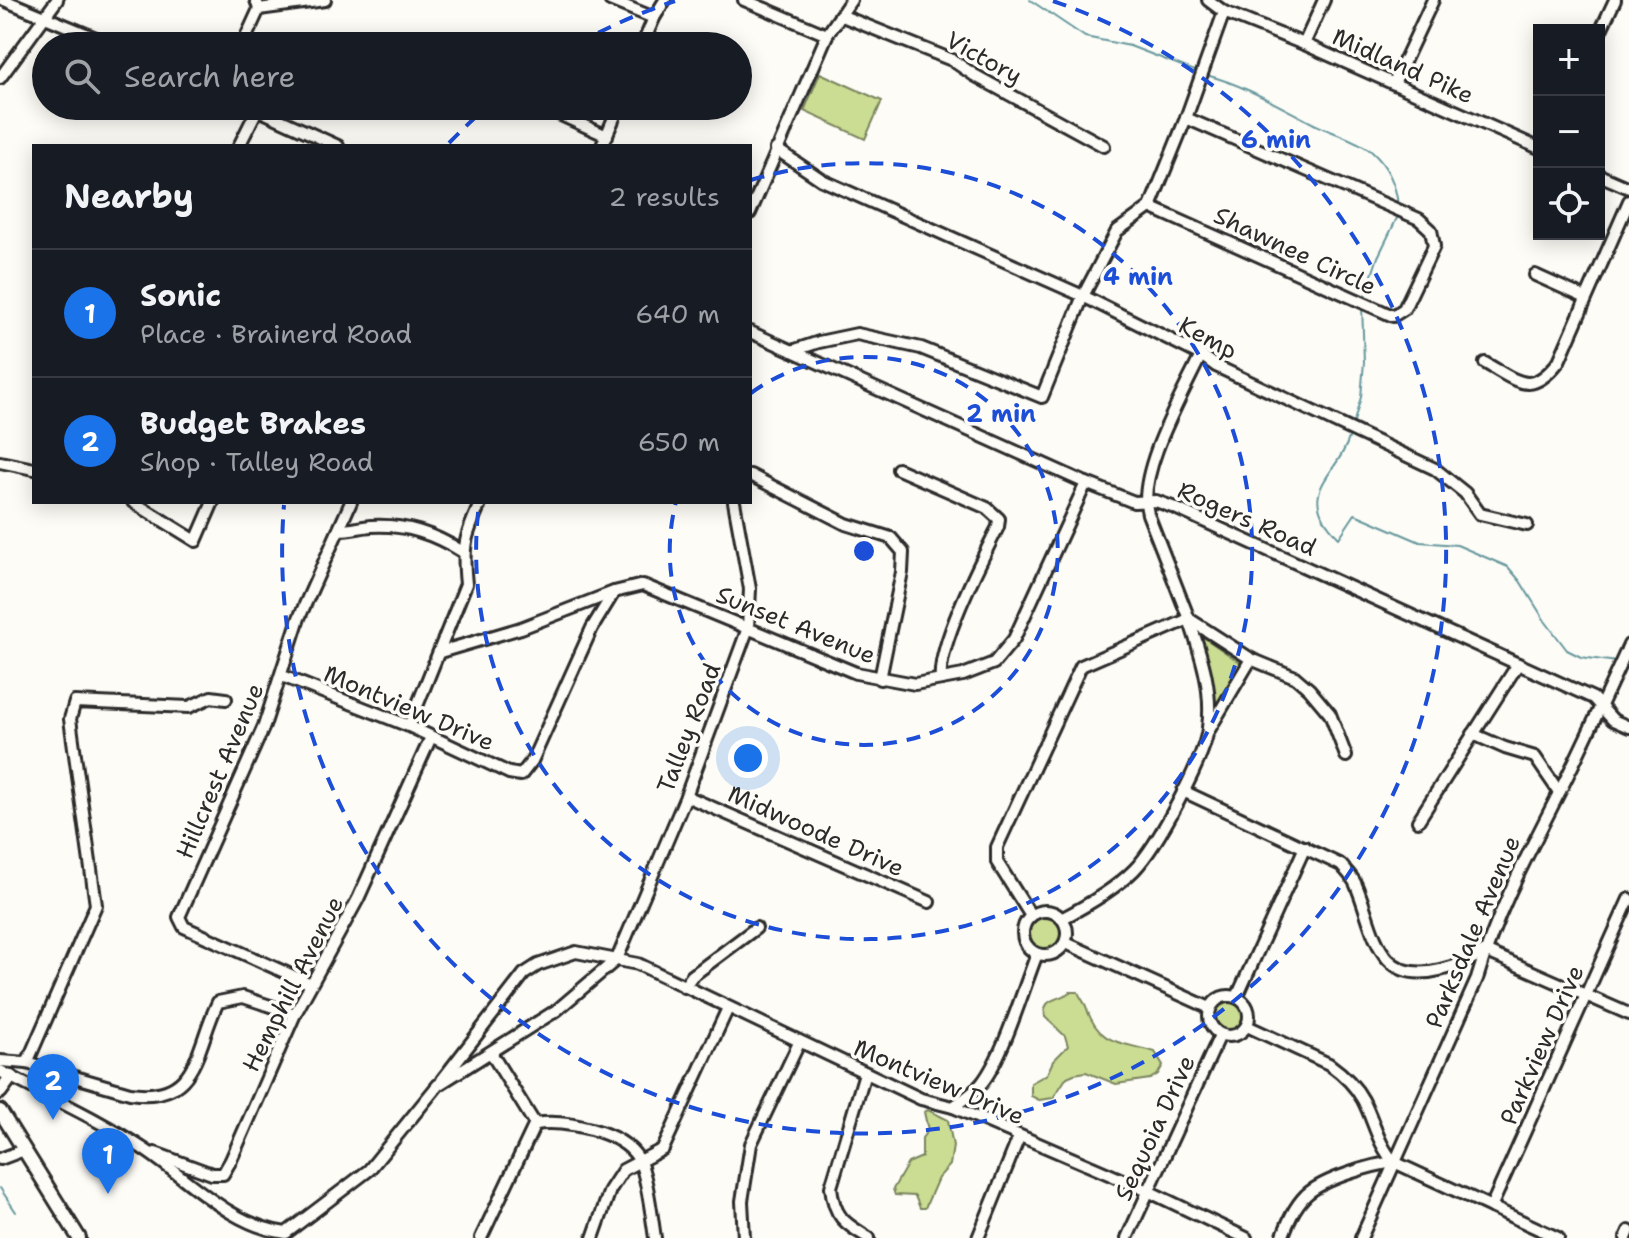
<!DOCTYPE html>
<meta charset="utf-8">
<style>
:root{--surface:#171b24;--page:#20242c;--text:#f1f3f6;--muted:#9ea1a6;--line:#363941;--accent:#1a73e8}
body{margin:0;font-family:"Shantell Sans",sans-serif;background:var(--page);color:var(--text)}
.controls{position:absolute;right:24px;top:24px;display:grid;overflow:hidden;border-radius:0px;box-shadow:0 4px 20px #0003}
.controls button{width:72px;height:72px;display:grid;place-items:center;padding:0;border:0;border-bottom:2px solid var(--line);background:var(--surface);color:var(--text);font:40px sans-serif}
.you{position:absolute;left:748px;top:758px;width:28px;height:28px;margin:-20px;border:6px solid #fff;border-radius:50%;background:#1a73e8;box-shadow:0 0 0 12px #1a73e833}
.badge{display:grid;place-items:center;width:52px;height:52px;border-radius:50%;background:var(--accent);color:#fff;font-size:26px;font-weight:700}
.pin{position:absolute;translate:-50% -66px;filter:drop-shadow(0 2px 4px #0008)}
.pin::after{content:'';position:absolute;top:42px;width:28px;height:24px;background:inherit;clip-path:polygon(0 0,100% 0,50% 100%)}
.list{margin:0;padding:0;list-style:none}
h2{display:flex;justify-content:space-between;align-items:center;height:104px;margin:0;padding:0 32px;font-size:34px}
h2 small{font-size:26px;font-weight:400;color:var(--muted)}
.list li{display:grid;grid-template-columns:52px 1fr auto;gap:24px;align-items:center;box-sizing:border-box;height:128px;padding:0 32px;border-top:2px solid var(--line)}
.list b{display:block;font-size:30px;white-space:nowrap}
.list p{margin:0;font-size:26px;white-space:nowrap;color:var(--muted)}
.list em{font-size:26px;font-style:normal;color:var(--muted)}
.icon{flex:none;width:44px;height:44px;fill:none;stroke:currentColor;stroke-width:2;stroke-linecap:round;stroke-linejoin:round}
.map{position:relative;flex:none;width:1629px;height:1238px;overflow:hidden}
.search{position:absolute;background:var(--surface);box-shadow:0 4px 20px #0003;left:32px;top:32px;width:720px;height:88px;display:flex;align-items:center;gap:20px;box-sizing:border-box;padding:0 28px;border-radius:44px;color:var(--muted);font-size:30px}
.panel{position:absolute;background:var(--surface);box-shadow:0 4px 20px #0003;left:32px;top:144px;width:720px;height:360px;border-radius:0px}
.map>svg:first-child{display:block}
.green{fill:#cadd92;stroke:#7a845e;stroke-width:2}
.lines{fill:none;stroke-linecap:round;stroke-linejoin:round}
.stream{stroke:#67989d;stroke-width:2}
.minor-casing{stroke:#2b2b2b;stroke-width:16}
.major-casing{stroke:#2b2b2b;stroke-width:18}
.minor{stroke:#fdfcf7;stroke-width:10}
.major{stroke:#fdfcf7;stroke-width:12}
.ring{fill:none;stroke:#1d4ed8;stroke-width:4;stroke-dasharray:14 10}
.labels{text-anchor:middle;stroke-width:7;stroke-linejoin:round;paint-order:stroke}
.street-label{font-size:24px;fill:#2b2b2b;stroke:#fdfcf7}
.centre{fill:#1d4ed8;stroke:#fdfcf7;stroke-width:4}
.ring-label{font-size:24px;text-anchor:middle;font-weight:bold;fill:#1d4ed8;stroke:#fdfcf7;stroke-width:7;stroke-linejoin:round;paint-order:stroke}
</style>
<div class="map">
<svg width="1629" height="1238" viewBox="0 0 1629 1238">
<rect width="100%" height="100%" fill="#fdfcf7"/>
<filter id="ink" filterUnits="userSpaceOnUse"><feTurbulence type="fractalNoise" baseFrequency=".0125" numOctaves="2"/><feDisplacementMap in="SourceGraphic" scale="16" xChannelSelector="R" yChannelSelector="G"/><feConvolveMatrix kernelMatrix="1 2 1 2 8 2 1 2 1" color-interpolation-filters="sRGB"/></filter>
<g filter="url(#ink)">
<g class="green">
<path d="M820,73L882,101L865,139L804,111Z"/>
<path d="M1203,637L1241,663L1217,709L1214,708V689L1201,638Z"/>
<circle cx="1045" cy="934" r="17"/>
<path d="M1070,992H1078C1081,1000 1085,1002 1087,1009C1099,1046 1123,1042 1155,1052L1163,1065L1158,1074L1150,1079L1116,1084L1086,1072L1074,1074L1067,1077L1053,1098L1039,1100L1031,1096V1083L1047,1074L1053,1061L1068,1046L1065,1036L1045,1017C1042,997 1058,1001 1070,992Z"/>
<circle cx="1228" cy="1018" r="16"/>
<path d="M928,1110L948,1120L953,1146L950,1165L938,1178L925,1208H920L915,1196L895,1195L893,1189L908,1163L922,1157V1138L928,1130L924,1112Z"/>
</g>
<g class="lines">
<g class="stream">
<path d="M1030,0L1085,37L1130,46L1200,73"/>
<path d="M1206,75C1245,85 1279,106 1314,124C1332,133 1356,139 1371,151C1388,166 1396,184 1398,206"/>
<path d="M1364,299L1378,257L1398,216"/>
<path d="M1353,425L1361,397L1364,362L1362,305"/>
<path d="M1350,435C1338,478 1292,490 1339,538L1355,514L1420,542L1457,545L1508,567L1520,581L1545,621L1567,650L1581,657L1617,662"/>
<path d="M0,1188L16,1212"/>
</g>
<g class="minor-casing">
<g id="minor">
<path d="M4,0L115,46"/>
<path d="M610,0L654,18"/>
<path d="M744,0L827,35"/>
<path d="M1208,0L1224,12L1304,44L1539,148"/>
<path d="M259,9L325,0"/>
<path d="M840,15L952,60L974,75L1104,146"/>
<path d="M1599,34L1615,0"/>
<path d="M1304,44L1324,0"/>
<path d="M242,46L259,9L256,0"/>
<path d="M642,46L654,18L665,0"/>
<path d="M0,78L57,0"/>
<path d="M1394,83L1433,0"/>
<path d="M250,106L338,146"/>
<path d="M541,106L607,136"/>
<path d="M239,146L257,110"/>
<path d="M602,146L619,106"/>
<path d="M776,149L822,180L1083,296L1201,355L1216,366L1435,469L1465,493L1480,514L1527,525"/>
<path d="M1599,175L1629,188"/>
<path d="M1150,207L1393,316L1404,309L1434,246L1431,230L1419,219L1186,118"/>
<path d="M750,213L827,35L851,0"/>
<path d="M1535,275L1586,298"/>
<path d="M750,332L1086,483L1134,502L1156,501L1175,508L1593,698L1613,720L1629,727"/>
<path d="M792,351L819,342L857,334L921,348L1042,397L1083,296L1117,231L1150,207L1186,118L1224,12"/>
<path d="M1201,355C1183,394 1136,473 1148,514L1189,619L1251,659L1295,677L1309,689L1330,714L1346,756"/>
<path d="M1485,363C1519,382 1531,397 1559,361L1629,201"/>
<path d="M0,462L34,469"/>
<path d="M898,469L987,508L999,519L998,527C982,559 937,646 941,679"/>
<path d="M750,475L846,524L891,538L903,552L902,572L880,679"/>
<path d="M133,502L196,541L213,502"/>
<path d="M339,530C351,530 360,527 371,526C406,524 434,534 463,552"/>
<path d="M440,652L521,628L614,592L643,585L856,673L915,684L963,675L994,663L1014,639L1086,483"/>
<path d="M282,676L409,726L509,773L521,775L532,761L592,628L614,592"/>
<path d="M409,726L466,584C462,546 465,536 481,502"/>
<path d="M1209,730L1251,659"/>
<path d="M1473,734L1505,748L1535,757L1559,792"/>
<path d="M1183,791L1341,865C1346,871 1353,877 1356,885C1374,926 1375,986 1440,970C1457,966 1471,961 1485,951L1629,1014"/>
<path d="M686,796L929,902"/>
<path d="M1418,821L1518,664"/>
<circle cx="1045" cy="933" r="22"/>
<path d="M1031,916L997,862V847L1081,666L1189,619C1201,655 1213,689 1208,728C1205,758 1156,848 1134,870C1114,890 1088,905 1063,918"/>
<path d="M1066,943L1210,1008"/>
<path d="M311,984L184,927L179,917L264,726L299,618L351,502"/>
<path d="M684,987L692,976L756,928"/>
<circle cx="1229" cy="1016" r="20"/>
<path d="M1237,997L1305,847"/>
<path d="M1247,1026L1329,1064C1343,1074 1355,1085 1363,1100C1374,1121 1378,1145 1394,1162L1558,1238"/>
<path d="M491,1053L535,1124C564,1119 621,1131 638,1158C647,1173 652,1219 655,1238"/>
<path d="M0,1061L27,1063L130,1093C199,1103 195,1049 218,1002L243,997L295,1014"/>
<path d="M27,1063L96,905L70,719L75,702L189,707L211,697L226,699"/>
<path d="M0,1071C49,1097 99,1119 145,1150C190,1180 231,1226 286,1233L369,1170L438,1085L557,1010L617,959L686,796L748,628L750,589L734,502"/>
<path d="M865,1073L831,1187C834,1217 844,1223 869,1238"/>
<path d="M442,1080L524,974L538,965L576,952L638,964L921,1099L953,1107L1148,1191L1246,1238"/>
<path d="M953,1107C963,1100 974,1093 982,1083C1004,1055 1023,989 1037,954"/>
<path d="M155,1153L212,1174H223L231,1160L295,1014L358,899L431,737"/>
<path d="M0,1159L24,1150"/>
<path d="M1491,1207L1629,899"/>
<path d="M481,1238L535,1124"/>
<path d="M593,1238L610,1190L623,1170L663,1149L728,1008"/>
<path d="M744,1238L742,1201L751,1144L799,1043"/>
<path d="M978,1238L1019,1137"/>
<path d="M1127,1238L1220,1035"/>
<path d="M1282,1238C1288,1222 1294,1207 1306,1195C1323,1179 1371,1165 1394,1162"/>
<path d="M1361,1238L1477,979C1496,913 1530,850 1561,789C1585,741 1607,693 1629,645"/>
<path d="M1626,1238L1629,1231"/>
</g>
</g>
<g class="major-casing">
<g id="major">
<path d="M0,1092L11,1077"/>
<path d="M0,1111L79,1238"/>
</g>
</g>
<use href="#minor" class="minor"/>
<use href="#major" class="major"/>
</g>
</g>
<g class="ring">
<path d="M751 393A194 194 0 1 1 676 502"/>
<path d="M751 180A388 388 0 1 1 479 504"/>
<path d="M449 143A582 582 0 0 1 486 108M577 44A582 582 0 0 1 675 1M1053 1A582 582 0 1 1 284 505"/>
</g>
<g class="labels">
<g class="street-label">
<text transform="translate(984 58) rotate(29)" y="8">Victory</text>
<text transform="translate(1403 66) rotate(24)" y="8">Midland Pike</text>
<text transform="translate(1295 251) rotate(25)" y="8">Shawnee Circle</text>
<text transform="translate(1208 338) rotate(28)" y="8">Kemp</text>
<text transform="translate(1247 519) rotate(24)" y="8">Rogers Road</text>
<text transform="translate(796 625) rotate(22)" y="8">Sunset Avenue</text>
<text transform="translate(409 708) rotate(23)" y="8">Montview Drive</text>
<text transform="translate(689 728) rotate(-69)" y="8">Talley Road</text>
<text transform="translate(220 771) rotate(-67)" y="8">Hillcrest Avenue</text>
<text transform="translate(816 831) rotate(24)" y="8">Midwoode Drive</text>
<text transform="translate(1473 932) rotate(-67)" y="8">Parksdale Avenue</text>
<text transform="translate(293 984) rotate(-63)" y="8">Hemphill Avenue</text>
<text transform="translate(1542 1045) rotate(-66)" y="8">Parkview Drive</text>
<text transform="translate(939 1082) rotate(23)" y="8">Montview Drive</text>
<text transform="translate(1155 1128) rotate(-65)" y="8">Sequoia Drive</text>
</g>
</g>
<circle cx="864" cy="551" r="12" class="centre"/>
<g class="ring-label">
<text x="1276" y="148">6 min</text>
<text x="1138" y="285">4 min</text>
<text x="1001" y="422">2 min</text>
</g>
</svg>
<div class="controls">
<button>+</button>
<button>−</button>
<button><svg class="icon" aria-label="locate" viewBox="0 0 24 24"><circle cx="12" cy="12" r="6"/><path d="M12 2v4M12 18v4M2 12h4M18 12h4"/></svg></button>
</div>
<div class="you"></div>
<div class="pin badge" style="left:108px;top:1194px">1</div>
<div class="pin badge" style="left:53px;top:1120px">2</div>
<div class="search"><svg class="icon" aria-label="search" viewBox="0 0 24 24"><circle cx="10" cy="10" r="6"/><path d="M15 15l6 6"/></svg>Search here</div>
<section class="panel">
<h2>Nearby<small>2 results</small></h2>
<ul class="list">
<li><span class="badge">1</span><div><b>Sonic</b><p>Place · Brainerd Road</p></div><em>640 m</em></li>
<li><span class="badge">2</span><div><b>Budget Brakes</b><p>Shop · Talley Road</p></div><em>650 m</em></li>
</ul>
</section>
</div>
